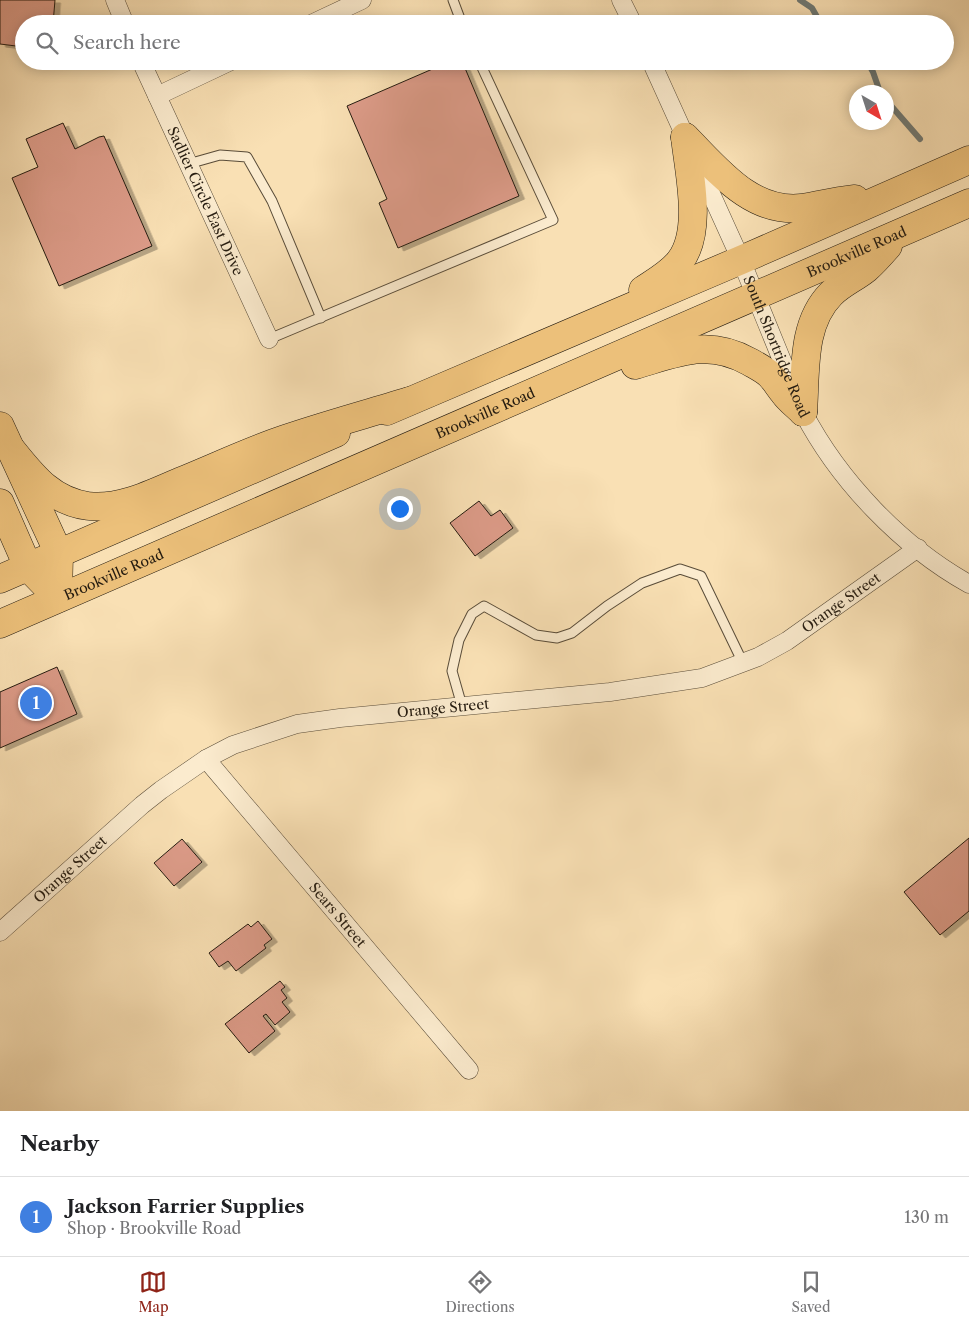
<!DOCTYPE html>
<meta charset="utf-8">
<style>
:root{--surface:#fff;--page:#f6f6f6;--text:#202124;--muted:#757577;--line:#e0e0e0;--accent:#8f2418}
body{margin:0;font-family:"Libre Caslon Text",serif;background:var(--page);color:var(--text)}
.compass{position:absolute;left:849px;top:85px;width:45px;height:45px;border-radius:50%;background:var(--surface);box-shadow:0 2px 12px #0003;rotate:141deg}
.you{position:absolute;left:399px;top:508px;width:18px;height:18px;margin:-12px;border:4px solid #fff;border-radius:50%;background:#1a73e8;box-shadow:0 0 0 8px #1a73e833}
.badge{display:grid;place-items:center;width:32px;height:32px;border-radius:50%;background:var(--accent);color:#fff;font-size:16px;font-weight:700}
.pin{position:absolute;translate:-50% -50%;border:2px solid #fff;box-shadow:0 1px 5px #0006}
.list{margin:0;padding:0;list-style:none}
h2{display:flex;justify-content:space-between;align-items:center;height:65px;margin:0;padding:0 20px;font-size:21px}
h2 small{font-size:16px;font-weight:400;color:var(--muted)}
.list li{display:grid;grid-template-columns:32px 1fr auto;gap:15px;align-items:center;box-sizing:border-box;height:80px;padding:0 20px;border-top:1px solid var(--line)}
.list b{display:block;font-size:19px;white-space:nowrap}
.list p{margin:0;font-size:16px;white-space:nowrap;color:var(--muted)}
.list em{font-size:16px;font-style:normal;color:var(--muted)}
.icon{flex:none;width:28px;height:28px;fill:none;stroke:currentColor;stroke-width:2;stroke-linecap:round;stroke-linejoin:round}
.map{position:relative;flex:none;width:969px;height:1111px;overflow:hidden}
.search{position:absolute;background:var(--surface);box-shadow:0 2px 12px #0003;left:15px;right:15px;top:15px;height:55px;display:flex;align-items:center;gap:12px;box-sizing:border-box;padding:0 18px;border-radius:28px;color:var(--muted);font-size:19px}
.sheet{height:145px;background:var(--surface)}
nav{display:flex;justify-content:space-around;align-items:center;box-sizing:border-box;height:70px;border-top:1px solid var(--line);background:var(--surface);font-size:14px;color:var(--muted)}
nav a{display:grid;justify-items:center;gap:2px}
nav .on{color:var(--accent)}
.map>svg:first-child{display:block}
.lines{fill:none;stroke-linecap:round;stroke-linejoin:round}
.stream{stroke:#707a75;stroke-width:6}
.building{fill:#dc9b88;stroke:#241b10;filter:url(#shadow)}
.lane-casing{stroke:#594c39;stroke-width:11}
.street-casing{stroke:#594c39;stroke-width:19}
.primary-casing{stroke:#241b10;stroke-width:29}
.highway-casing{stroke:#241b10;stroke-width:29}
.lane{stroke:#fbebce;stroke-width:9}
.street{stroke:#fbebce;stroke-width:18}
.primary{stroke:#ecc07a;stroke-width:28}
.highway{stroke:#ecc07a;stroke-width:28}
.labels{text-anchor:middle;stroke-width:5;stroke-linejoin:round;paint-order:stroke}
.street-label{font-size:14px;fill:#241b10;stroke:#fbebce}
</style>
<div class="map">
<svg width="969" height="1111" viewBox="0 0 969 1111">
<defs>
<filter id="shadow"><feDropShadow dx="5.5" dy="3" stdDeviation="0" flood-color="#0004"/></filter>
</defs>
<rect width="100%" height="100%" fill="#f9e0b4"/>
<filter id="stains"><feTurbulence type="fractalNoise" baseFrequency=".004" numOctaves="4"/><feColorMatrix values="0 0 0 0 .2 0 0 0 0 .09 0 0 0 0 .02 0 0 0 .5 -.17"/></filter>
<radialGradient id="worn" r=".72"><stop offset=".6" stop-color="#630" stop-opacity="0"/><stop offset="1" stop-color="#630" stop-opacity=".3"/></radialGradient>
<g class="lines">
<g class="stream">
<path d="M800,0L812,8L821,24"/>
<path d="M867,61L873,72L880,92"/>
<path d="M886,100L920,139"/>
</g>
</g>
<g class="building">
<path d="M0,0H55L53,24H24V47L0,44Z"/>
<path d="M451,61H462L519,196L398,248L379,203L387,199L347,106Z"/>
<path d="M63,123L75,149L99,137L104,136L152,246L59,286L12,178L38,167L26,139Z"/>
<path d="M479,501L491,516L500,510L513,528L475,556L450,523Z"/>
<path d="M57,667L77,714L0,748V692Z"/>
<path d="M969,838V911L940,935L904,892Z"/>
<path d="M182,839L202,862L174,886L154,863Z"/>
<path d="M258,921L272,939L264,945L266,948L236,971L228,961L219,967L209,953L248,924L251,927Z"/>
<path d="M280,981L285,987L281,990L287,998L282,1002L290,1012L275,1025L266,1014L263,1016L275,1031L249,1053L225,1024Z"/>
</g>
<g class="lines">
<g class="lane-casing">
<g id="lane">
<path d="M453,0L462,24"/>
<path d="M188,164L220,155L247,157L272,201L321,318"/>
<path d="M269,339L553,220L479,61"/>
<path d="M462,706L452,671L459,640L472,614L484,606L536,635L557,638L572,633L607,606L642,583L680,569L701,576L743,663"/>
</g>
</g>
<g class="street-casing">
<g id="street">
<path d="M115,0L125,24"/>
<path d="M621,0L633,24"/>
<path d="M311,24L362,0"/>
<path id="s1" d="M141,61L269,339"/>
<path id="s2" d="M651,61L741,260L803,412C839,481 901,546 969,584"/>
<path d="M157,96L231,61"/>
<path id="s3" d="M206,759L469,1070"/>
<path id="s4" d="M0,932L142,805L161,790L206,759L233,745L297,724L340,718L610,692L702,678L758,657L787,641L918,548"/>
</g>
</g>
<g class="primary-casing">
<g id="primary">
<path d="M685,137C717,169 751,214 802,208C819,205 837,201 855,199"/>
<path d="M643,290C655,282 671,273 680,261C703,231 689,173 685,137"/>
<path d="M635,365C677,353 708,338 750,362C757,366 765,370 770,375C775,380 779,387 784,393C789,400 797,406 803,412"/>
<path d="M387,411L741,260L969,160"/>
<path d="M803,412C806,372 801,324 831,294C842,283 855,278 866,269C874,262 881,254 888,246"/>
<path d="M0,579L336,433"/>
<path id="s5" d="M0,624L969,203"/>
</g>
</g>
<g class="highway-casing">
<g id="highway">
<path d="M0,426L59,554L58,598"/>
<path d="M11,449C32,475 51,501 88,506C119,510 151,494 179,482C214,468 249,451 285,439C326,425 367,414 409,401"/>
<path d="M0,503L28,567L58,598"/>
</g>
</g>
<use href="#lane" class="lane"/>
<use href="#street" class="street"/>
<use href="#primary" class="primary"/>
<use href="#highway" class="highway"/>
</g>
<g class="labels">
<g class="street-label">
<text dy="5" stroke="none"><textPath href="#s1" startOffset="154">Sadlier Circle East Drive</textPath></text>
<text dy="5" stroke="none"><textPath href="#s5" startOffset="934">Brookville Road</textPath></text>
<text dy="5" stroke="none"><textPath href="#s2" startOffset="312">South Shortridge Road</textPath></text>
<text dy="5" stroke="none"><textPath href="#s5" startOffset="529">Brookville Road</textPath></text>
<text dy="5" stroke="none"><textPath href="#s5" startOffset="124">Brookville Road</textPath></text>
<text dy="5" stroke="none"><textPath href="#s4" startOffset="934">Orange Street</textPath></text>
<text dy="5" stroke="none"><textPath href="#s4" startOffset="514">Orange Street</textPath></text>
<text dy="5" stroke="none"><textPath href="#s4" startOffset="94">Orange Street</textPath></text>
<text dy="5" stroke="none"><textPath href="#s3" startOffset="204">Sears Street</textPath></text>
</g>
</g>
<rect width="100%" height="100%" filter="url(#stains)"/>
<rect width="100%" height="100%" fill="url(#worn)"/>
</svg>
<svg class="compass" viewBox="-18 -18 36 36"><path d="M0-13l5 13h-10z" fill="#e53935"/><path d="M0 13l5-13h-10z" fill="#757577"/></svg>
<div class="you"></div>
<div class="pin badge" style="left:36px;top:703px;background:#3f7fe0">1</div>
<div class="search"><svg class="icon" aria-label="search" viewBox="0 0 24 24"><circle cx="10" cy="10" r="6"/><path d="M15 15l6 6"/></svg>Search here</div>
</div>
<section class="sheet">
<h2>Nearby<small></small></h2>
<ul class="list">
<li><span class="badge" style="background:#3f7fe0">1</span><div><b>Jackson Farrier Supplies</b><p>Shop · Brookville Road</p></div><em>130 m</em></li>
</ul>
</section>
<nav>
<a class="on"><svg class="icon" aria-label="map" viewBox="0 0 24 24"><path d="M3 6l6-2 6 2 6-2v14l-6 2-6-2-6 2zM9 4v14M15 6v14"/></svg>Map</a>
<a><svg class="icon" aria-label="directions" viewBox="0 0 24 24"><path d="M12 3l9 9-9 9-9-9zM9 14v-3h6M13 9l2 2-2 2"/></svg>Directions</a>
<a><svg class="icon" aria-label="saved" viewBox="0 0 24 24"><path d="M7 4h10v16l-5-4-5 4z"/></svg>Saved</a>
</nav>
